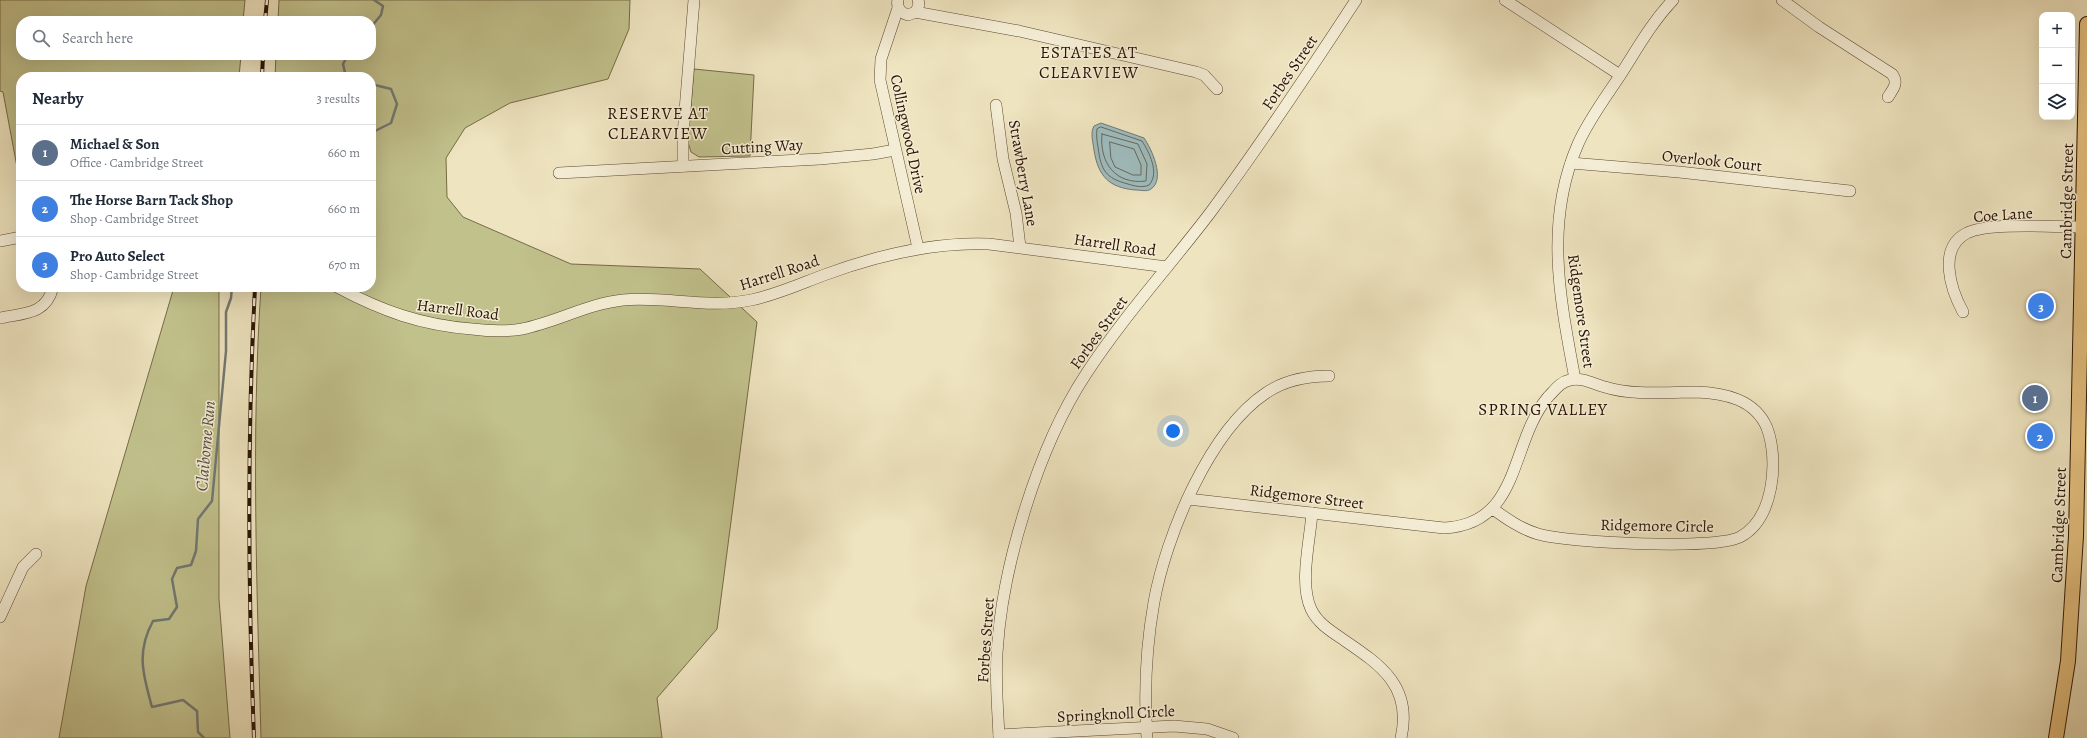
<!DOCTYPE html>
<meta charset="utf-8">
<style>
:root{--surface:#fff;--page:#f2f2f3;--text:#1f2937;--muted:#747a83;--line:#e0e1e3;--accent:#8f2418}
body{margin:0;font-family:Alegreya,serif;background:var(--page);color:var(--text)}
.controls{position:absolute;right:12px;top:12px;display:grid;overflow:hidden;border-radius:8px;box-shadow:0 4px 16px #0002}
.controls button{width:36px;height:36px;display:grid;place-items:center;padding:0;border:0;border-bottom:1px solid var(--line);background:var(--surface);color:var(--text);font:20px sans-serif}
.you{position:absolute;left:1173px;top:431px;width:14px;height:14px;margin:-10px;border:3px solid #fff;border-radius:50%;background:#1a73e8;box-shadow:0 0 0 6px #1a73e833}
.badge{display:grid;place-items:center;width:26px;height:26px;border-radius:50%;background:var(--accent);color:#fff;font-size:13px;font-weight:700}
.pin{position:absolute;translate:-50% -50%;border:2px solid #fff;box-shadow:0 1px 4px #0006}
.list{margin:0;padding:0;list-style:none}
h2{display:flex;justify-content:space-between;align-items:center;height:52px;margin:0;padding:0 16px;font-size:17px}
h2 small{font-size:13px;font-weight:400;color:var(--muted)}
.list li{display:grid;grid-template-columns:26px 1fr auto;gap:12px;align-items:center;box-sizing:border-box;height:56px;padding:0 16px;border-top:1px solid var(--line)}
.list b{display:block;font-size:15px;white-space:nowrap}
.list p{margin:0;font-size:13px;white-space:nowrap;color:var(--muted)}
.list em{font-size:13px;font-style:normal;color:var(--muted)}
.icon{flex:none;width:22px;height:22px;fill:none;stroke:currentColor;stroke-width:2;stroke-linecap:round;stroke-linejoin:round}
.map{position:relative;flex:none;width:2087px;height:738px;overflow:hidden}
.search{position:absolute;background:var(--surface);box-shadow:0 4px 16px #0002;left:16px;top:16px;width:360px;height:44px;display:flex;align-items:center;gap:10px;box-sizing:border-box;padding:0 14px;border-radius:16px;color:var(--muted);font-size:15px}
.panel{position:absolute;background:var(--surface);box-shadow:0 4px 16px #0002;left:16px;top:72px;width:360px;height:220px;border-radius:16px}
.map>svg:first-child{display:block}
.green{fill:#c1c18c;stroke:#766a48}
.water{fill:#9fbcbd;stroke:#717873}
.lines{fill:none;stroke-linecap:round;stroke-linejoin:round}
.shore{stroke:#656860;stroke-width:1}
.stream{stroke:#717873;stroke-width:2.5}
.minor-casing{stroke:#5c4732;stroke-width:12}
.major-casing{stroke:#2b1303;stroke-width:16}
.minor{stroke:#f4edd5;stroke-width:11}
.major{stroke:#e7c280;stroke-width:14}
.rail-casing{stroke:#2b1303;stroke-width:4}
.rail{stroke:#f4edd5;stroke-width:2.5;stroke-dasharray:8;stroke-linecap:butt}
.labels{text-anchor:middle;stroke-width:3;stroke-linejoin:round;paint-order:stroke}
.street-label{font-size:16px;fill:#2b1303;stroke:#f4edd5}
.neighbourhood-label{font-size:17px;letter-spacing:1px;fill:#2b1303;stroke:#f4edd5}
.water-label{font-size:17px;font-style:italic;fill:#544e44;stroke:#f4edd5}
</style>
<div class="map">
<svg width="2087" height="738" viewBox="0 0 2087 738">
<rect width="100%" height="100%" fill="#eee4bf"/>
<filter id="stains"><feTurbulence type="fractalNoise" baseFrequency=".005" numOctaves="4"/><feColorMatrix values="0 0 0 0 .2 0 0 0 0 .09 0 0 0 0 .02 0 0 0 .5 -.17"/></filter>
<radialGradient id="worn" r=".72"><stop offset=".6" stop-color="#630" stop-opacity="0"/><stop offset="1" stop-color="#630" stop-opacity=".3"/></radialGradient>
<g class="green">
<path d="M0,0H245L243,21H21V55H241L239,77H21V167H17L3,92L0,91Z"/>
<path d="M279,0H630L629,29L608,79L510,103L465,128L446,158L447,197L463,217L571,264L700,269L757,322L717,629L657,698L662,738H261C257,588 251,437 261,287H371V77H275L276,55H371V21H278Z"/>
<path d="M694,69L754,75L750,156L699,157L691,152L688,142Z"/>
<path d="M174,287H219V599L230,738H59L86,586Z"/>
</g>
<path class="water" d="M1101,123L1144,138C1151,148 1166,179 1151,189C1147,192 1141,190 1136,190C1109,188 1098,176 1094,150C1093,142 1090,133 1094,126Z"/>
<g class="lines">
<g class="shore">
<path d="M1101,127L1142,141C1149,152 1160,173 1149,185C1143,188 1134,186 1128,184C1105,178 1101,170 1098,147C1097,141 1096,135 1097,129Z"/>
<path d="M1102,134L1138,144L1147,164L1146,181C1116,185 1099,163 1102,134Z"/>
<path d="M1110,142L1134,149L1141,165V175H1133L1115,167L1111,158Z"/>
</g>
<g class="stream">
<path d="M371,27L381,15L383,6L374,0"/>
<path d="M346,77L343,64L348,55"/>
<path d="M371,84L391,89L397,104L391,123L371,133"/>
<path d="M204,738L198,732L197,711L183,700L152,707C143,675 136,652 153,621L169,619L177,607L172,579L177,568L191,565L196,551L198,519L212,501L226,351V312L231,298L232,287"/>
</g>
<g class="minor-casing">
<g id="minor">
<path d="M898,0C896,8 901,13 908,15L916,12L919,4L918,0"/>
<path d="M1505,0L1620,75"/>
<path d="M1782,0L1819,27L1892,74C1899,83 1893,89 1888,97"/>
<path d="M898,8L881,59L880,80L918,248"/>
<path d="M915,12L1019,31L1196,72L1204,75L1217,89"/>
<path d="M996,105L1003,159L1016,213L1020,247"/>
<path d="M1571,163L1679,172L1850,191"/>
<path d="M683,166V135L694,0"/>
<path d="M559,173L820,159L873,154L895,150"/>
<path d="M0,241L21,237"/>
<path d="M337,287C382,311 421,325 472,329C488,331 505,332 522,329C557,322 587,304 623,300C665,296 708,309 751,300C776,295 800,284 824,275C878,255 932,242 989,244L1167,267"/>
<path d="M1963,312C1951,290 1937,248 1967,233C1987,222 2057,227 2082,227"/>
<path d="M0,318C24,313 46,315 53,287"/>
<path d="M1575,379C1560,299 1544,222 1578,144C1589,119 1606,97 1621,74C1637,49 1652,22 1673,0"/>
<path d="M1188,499L1444,528C1522,524 1509,443 1548,397C1555,390 1560,382 1570,380C1582,377 1593,384 1605,387C1633,396 1667,392 1696,392C1724,393 1755,399 1767,428C1779,460 1774,519 1740,537C1715,550 1568,543 1538,534C1521,529 1507,519 1493,509"/>
<path d="M1312,513C1310,541 1299,583 1311,609C1317,622 1329,630 1341,638C1379,664 1413,685 1401,738"/>
<path d="M0,617L23,567L36,554"/>
<path d="M999,735L1174,726L1207,729L1233,738"/>
<path d="M999,738C998,710 995,681 997,653C1002,566 1038,447 1086,374C1123,317 1169,267 1210,213C1261,144 1309,72 1356,0"/>
<path d="M1147,738C1144,693 1146,647 1154,602C1166,536 1209,431 1266,393C1285,380 1307,376 1329,376"/>
</g>
</g>
<g class="major-casing">
<path id="major" d="M2056,738L2068,661L2076,536L2087,24"/>
</g>
<use href="#minor" class="minor"/>
<use href="#major" class="major"/>
<g class="rail-casing">
<g id="rail">
<path d="M265,21L267,0"/>
<path d="M262,77L263,55"/>
<path d="M254,738C248,588 247,437 255,287"/>
</g>
</g>
<use href="#rail" class="rail"/>
</g>
<g class="labels">
<g class="street-label">
<text transform="translate(1289 72) rotate(-56)" y="6">Forbes Street</text>
<text transform="translate(909 134) rotate(78)" y="6">Collingwood Drive</text>
<text transform="translate(762 146) rotate(-3)" y="6">Cutting Way</text>
<text transform="translate(1712 160) rotate(6)" y="6">Overlook Court</text>
<text transform="translate(1024 173) rotate(80)" y="6">Strawberry Lane</text>
<text transform="translate(2066 201) rotate(-89)" y="6">Cambridge Street</text>
<text transform="translate(2003 214) rotate(-4)" y="6">Coe Lane</text>
<text transform="translate(1115 244) rotate(8)" y="6">Harrell Road</text>
<text transform="translate(779 272) rotate(-18)" y="6">Harrell Road</text>
<text transform="translate(458 309) rotate(7)" y="6">Harrell Road</text>
<text transform="translate(1582 311) rotate(82)" y="6">Ridgemore Street</text>
<text transform="translate(1098 332) rotate(-54)" y="6">Forbes Street</text>
<text transform="translate(1307 496) rotate(7)" y="6">Ridgemore Street</text>
<text transform="translate(1657 525) rotate(1)" y="6">Ridgemore Circle</text>
<text transform="translate(2058 525) rotate(-88)" y="6">Cambridge Street</text>
<text transform="translate(985 640) rotate(-86)" y="6">Forbes Street</text>
<text transform="translate(1116 713) rotate(-3)" y="6">Springknoll Circle</text>
</g>
<g class="neighbourhood-label">
<text x="1089" y="58">ESTATES AT<tspan x="1089" dy="20">CLEARVIEW</tspan></text>
<text x="658" y="119">RESERVE AT<tspan x="658" dy="20">CLEARVIEW</tspan></text>
<text x="1543" y="415">SPRING VALLEY</text>
</g>
<g class="water-label">
<text transform="translate(205 446) rotate(-85)" y="6">Claiborne Run</text>
</g>
</g>
<rect width="100%" height="100%" filter="url(#stains)"/>
<rect width="100%" height="100%" fill="url(#worn)"/>
</svg>
<div class="controls">
<button>+</button>
<button>−</button>
<button><svg class="icon" aria-label="layers" viewBox="0 0 24 24"><path d="M12 4l9 5-9 5-9-5zM3 14l9 5 9-5"/></svg></button>
</div>
<div class="you"></div>
<div class="pin badge" style="left:2035px;top:398px;background:#5c6f8a">1</div>
<div class="pin badge" style="left:2040px;top:436px;background:#3f7fe0">2</div>
<div class="pin badge" style="left:2041px;top:306px;background:#3f7fe0">3</div>
<div class="search"><svg class="icon" aria-label="search" viewBox="0 0 24 24"><circle cx="10" cy="10" r="6"/><path d="M15 15l6 6"/></svg>Search here</div>
<section class="panel">
<h2>Nearby<small>3 results</small></h2>
<ul class="list">
<li><span class="badge" style="background:#5c6f8a">1</span><div><b>Michael &amp; Son</b><p>Office · Cambridge Street</p></div><em>660 m</em></li>
<li><span class="badge" style="background:#3f7fe0">2</span><div><b>The Horse Barn Tack Shop</b><p>Shop · Cambridge Street</p></div><em>660 m</em></li>
<li><span class="badge" style="background:#3f7fe0">3</span><div><b>Pro Auto Select</b><p>Shop · Cambridge Street</p></div><em>670 m</em></li>
</ul>
</section>
</div>
